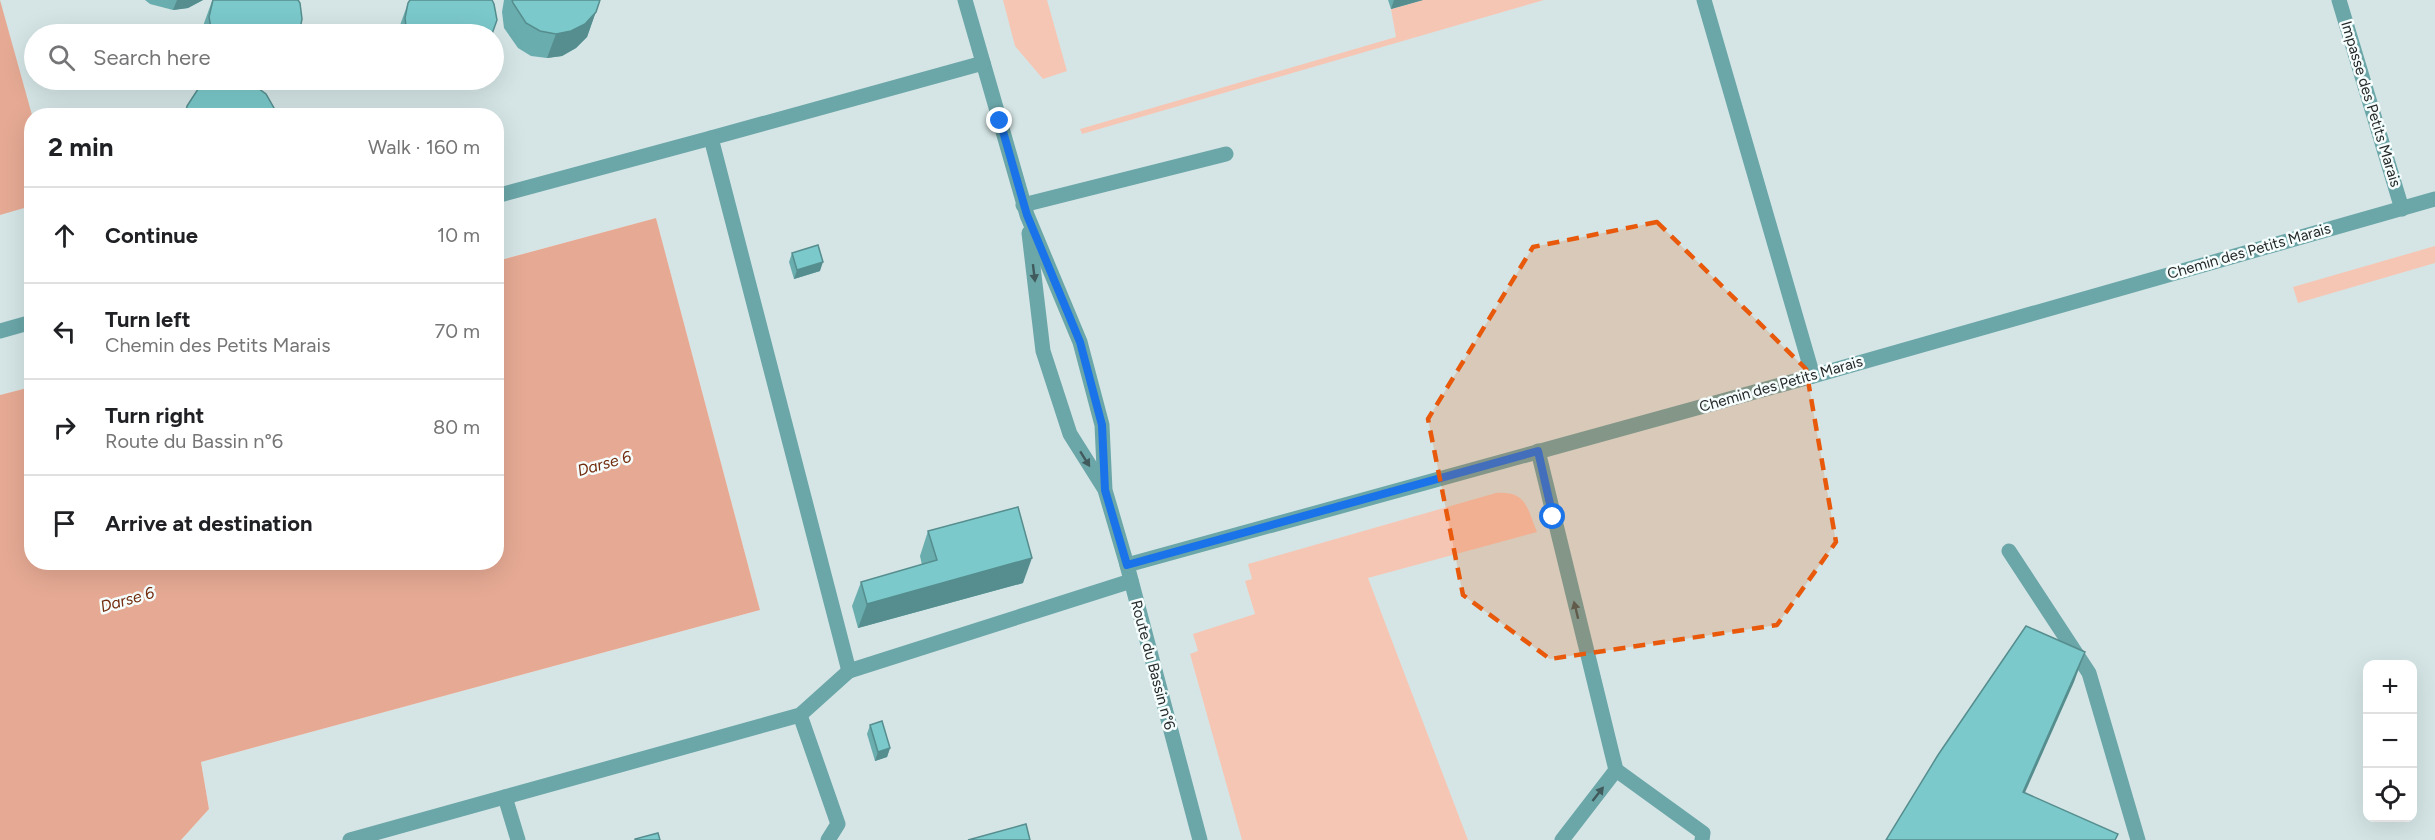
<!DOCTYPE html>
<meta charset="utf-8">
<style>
:root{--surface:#fff;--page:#f6f6f6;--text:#202124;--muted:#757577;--line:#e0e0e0}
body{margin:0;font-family:Figtree,sans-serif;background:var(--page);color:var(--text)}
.controls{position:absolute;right:18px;bottom:18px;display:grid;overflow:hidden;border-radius:12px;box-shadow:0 6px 24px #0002}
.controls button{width:54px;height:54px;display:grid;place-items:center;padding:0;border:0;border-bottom:2px solid var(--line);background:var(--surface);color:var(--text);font:30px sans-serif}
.stop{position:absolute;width:18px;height:18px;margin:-14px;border:4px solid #1a73e8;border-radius:50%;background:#fff}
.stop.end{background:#1a73e8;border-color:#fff;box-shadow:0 2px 6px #0008}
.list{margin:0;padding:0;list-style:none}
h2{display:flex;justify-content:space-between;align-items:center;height:78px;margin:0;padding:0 24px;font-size:26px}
h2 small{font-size:20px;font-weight:400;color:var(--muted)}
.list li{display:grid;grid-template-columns:39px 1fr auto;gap:18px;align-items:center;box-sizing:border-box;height:96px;padding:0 24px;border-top:2px solid var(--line)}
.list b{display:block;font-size:22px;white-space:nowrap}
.list p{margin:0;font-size:20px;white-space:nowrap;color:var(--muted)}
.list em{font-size:20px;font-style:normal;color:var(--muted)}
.icon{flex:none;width:33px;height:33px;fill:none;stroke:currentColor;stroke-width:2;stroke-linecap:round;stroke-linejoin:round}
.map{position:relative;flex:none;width:2435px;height:840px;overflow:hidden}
.search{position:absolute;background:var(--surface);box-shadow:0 6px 24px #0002;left:24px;top:24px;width:480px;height:66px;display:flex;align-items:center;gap:15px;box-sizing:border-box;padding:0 21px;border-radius:33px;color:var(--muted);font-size:22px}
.panel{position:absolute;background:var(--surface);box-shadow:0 6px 24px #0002;left:24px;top:108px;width:480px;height:462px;border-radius:24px}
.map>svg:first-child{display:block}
.built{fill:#d5e5e5;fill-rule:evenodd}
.green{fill:#f6c6b5}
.water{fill:#e6aa94}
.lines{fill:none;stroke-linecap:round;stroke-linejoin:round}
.minor{stroke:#6ba6a8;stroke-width:15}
.wall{fill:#6aadaf}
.shaded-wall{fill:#568d8e}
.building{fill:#7bc9cb;stroke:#568d8e;stroke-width:1.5}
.oneway{fill:#415a5b}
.route{stroke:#1a73e8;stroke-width:8}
.marked{fill:#e8590c;fill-opacity:0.2;stroke:#e8590c;stroke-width:4.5;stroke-dasharray:12 8;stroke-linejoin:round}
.labels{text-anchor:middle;stroke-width:5;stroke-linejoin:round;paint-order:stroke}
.street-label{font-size:15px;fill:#252828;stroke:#f6fdfd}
.water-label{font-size:16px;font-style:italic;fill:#742d0f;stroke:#f6fdfd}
</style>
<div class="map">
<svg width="2435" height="840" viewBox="0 0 2435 840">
<rect width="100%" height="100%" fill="#e9f0f0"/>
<path class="built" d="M0,0H2435V840H181L209,809L201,762L760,610L656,218L497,261L496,116H32L31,387L0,395ZM34,34H494V80H34ZM2368,664H2412V818H2368Z"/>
<g class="green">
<path d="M1003,0H1047L1067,71L1043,79L1015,46Z"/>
<path d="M1423,0H1544L1082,134L1080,129L1396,37L1391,9Z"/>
<path d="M2435,246V263L2298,303L2293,287Z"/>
<path d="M1496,493C1527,491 1527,508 1537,532L1368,578L1468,840H1242L1190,654L1198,651L1193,634L1255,614L1245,581L1252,579L1248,564Z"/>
</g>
<g class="water">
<path d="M0,0L32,115L31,206L0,215Z"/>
<path d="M656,218L760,610L201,762L209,809L181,840H0V395L31,387L32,562H496L497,261Z"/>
</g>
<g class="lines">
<g class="minor">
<path d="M965,0L1027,215L1080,342L1102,425L1105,490L1127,565L1200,840"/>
<path d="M1704,0L1813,376"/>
<path d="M2339,0L2402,209"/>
<path d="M983,63L711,138L849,671L1131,581"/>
<path d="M496,196L711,138"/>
<path d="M1023,205L1226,154"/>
<path d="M1029,233L1043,351L1070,434L1104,488"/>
<path d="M0,331L32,322"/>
<path d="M1538,451L1616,770L1562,840"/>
<path d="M2009,551L2089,673L2138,840"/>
<path d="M1127,565L1813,376L2435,199"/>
<path d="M800,715L838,824L828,840"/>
<path d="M1616,770L1703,833L1702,840"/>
<path d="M505,797L518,840"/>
<path d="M350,840L800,715L849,671"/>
</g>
</g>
<g class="wall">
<path d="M145,0H203L188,8L173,10L150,4Z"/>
<path d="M504,0H600L587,37L576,48L562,56L547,58L531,56L518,48L504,28L502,12Z"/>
<path d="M1388,0H1423L1391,9Z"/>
<path d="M212,1L299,34H201L203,26Z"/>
<path d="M408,3L492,34H397L399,28Z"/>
<path d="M414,80H471L457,87L441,90L418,83Z"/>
<path d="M792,253L820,271L794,279L789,262Z"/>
<path d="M928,531L1023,583L858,628L852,606L861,582L922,565L920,556Z"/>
<path d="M870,725L890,748L887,757L875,761L867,734Z"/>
</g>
<g class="shaded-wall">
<path d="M177,0H203L188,8L173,10Z"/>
<path d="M600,0L587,37L576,48L562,56L547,58L556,34Z"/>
<path d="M1394,0H1423L1391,9Z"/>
<path d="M241,80H273L262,87L238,88Z"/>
<path d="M445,80H471L457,87L441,90Z"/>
<path d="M823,262L820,271L794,279L797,270Z"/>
<path d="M1032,558L1023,583L858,628L867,604Z"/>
<path d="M2085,652L2074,682L2012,822L2023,792Z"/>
<path d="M890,748L887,757L875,761L878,752Z"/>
</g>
<g class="building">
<path d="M213,0H298L300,3L302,19L299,34H212L209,17Z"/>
<path d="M410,0H492L494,4L497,20L492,34H407L405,18L408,3Z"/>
<path d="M512,0H600L596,12L585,24L571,31L556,34L540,31L526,23L513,3Z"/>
<path d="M214,80H247L266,94L274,108L275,116H185L187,106L198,89Z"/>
<path d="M818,245L823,262L797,270L792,253Z"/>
<path d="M1018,507L1032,558L867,604L861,582L937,560L928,531Z"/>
<path d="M2026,626L2085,652L2023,792L2118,834L2115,840H1886L1938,755Z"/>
<path d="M882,721L890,748L878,752L870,725Z"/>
<path d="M1026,824L1030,840H968Z"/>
<path d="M658,833L660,840H635V839Z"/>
</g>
<defs><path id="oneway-solid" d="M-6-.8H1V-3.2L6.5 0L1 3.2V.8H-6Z" transform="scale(1.5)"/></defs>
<g class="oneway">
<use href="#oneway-solid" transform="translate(1034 273) rotate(83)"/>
<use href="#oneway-solid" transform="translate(1085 459) rotate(58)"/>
<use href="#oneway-solid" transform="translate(1576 610) rotate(-104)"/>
<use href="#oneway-solid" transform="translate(1598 794) rotate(-52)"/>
</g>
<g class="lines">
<path class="route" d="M1000,121L1027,215L1080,342L1102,425L1105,490L1127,565L1538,451L1553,517"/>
</g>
<path class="marked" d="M1657,222L1806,369L1836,542L1777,625L1550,659L1463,595L1428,419L1533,247Z"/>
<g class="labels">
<g class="street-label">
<text transform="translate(2371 104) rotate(73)" y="5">Impasse des Petits Marais</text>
<text transform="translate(2249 251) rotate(-16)" y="5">Chemin des Petits Marais</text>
<text transform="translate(1781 384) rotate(-16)" y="5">Chemin des Petits Marais</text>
<text transform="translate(1153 665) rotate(75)" y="5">Route du Bassin n°6</text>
</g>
<g class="water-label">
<text transform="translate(604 463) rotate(-16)" y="6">Darse 6</text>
<text transform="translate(127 599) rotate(-16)" y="6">Darse 6</text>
</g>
</g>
</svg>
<div class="controls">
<button>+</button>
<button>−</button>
<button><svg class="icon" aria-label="locate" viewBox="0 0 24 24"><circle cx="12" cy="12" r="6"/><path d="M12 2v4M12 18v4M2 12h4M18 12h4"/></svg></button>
</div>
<div class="stop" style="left:1553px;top:517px"></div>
<div class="stop end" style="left:1000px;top:121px"></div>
<div class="search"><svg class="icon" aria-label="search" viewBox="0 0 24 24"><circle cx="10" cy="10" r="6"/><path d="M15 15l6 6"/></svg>Search here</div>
<section class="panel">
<h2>2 min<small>Walk · 160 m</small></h2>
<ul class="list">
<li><svg class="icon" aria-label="ahead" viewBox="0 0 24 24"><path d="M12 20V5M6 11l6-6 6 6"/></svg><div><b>Continue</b></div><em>10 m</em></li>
<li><svg class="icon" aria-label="left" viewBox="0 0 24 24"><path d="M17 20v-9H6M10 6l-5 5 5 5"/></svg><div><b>Turn left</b><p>Chemin des Petits Marais</p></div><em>70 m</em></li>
<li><svg class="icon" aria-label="right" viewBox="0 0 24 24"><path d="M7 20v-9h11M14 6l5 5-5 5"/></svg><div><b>Turn right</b><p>Route du Bassin n°6</p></div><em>80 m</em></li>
<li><svg class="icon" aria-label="arrive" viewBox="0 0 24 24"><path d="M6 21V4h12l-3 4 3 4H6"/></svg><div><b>Arrive at destination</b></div></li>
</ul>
</section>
</div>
